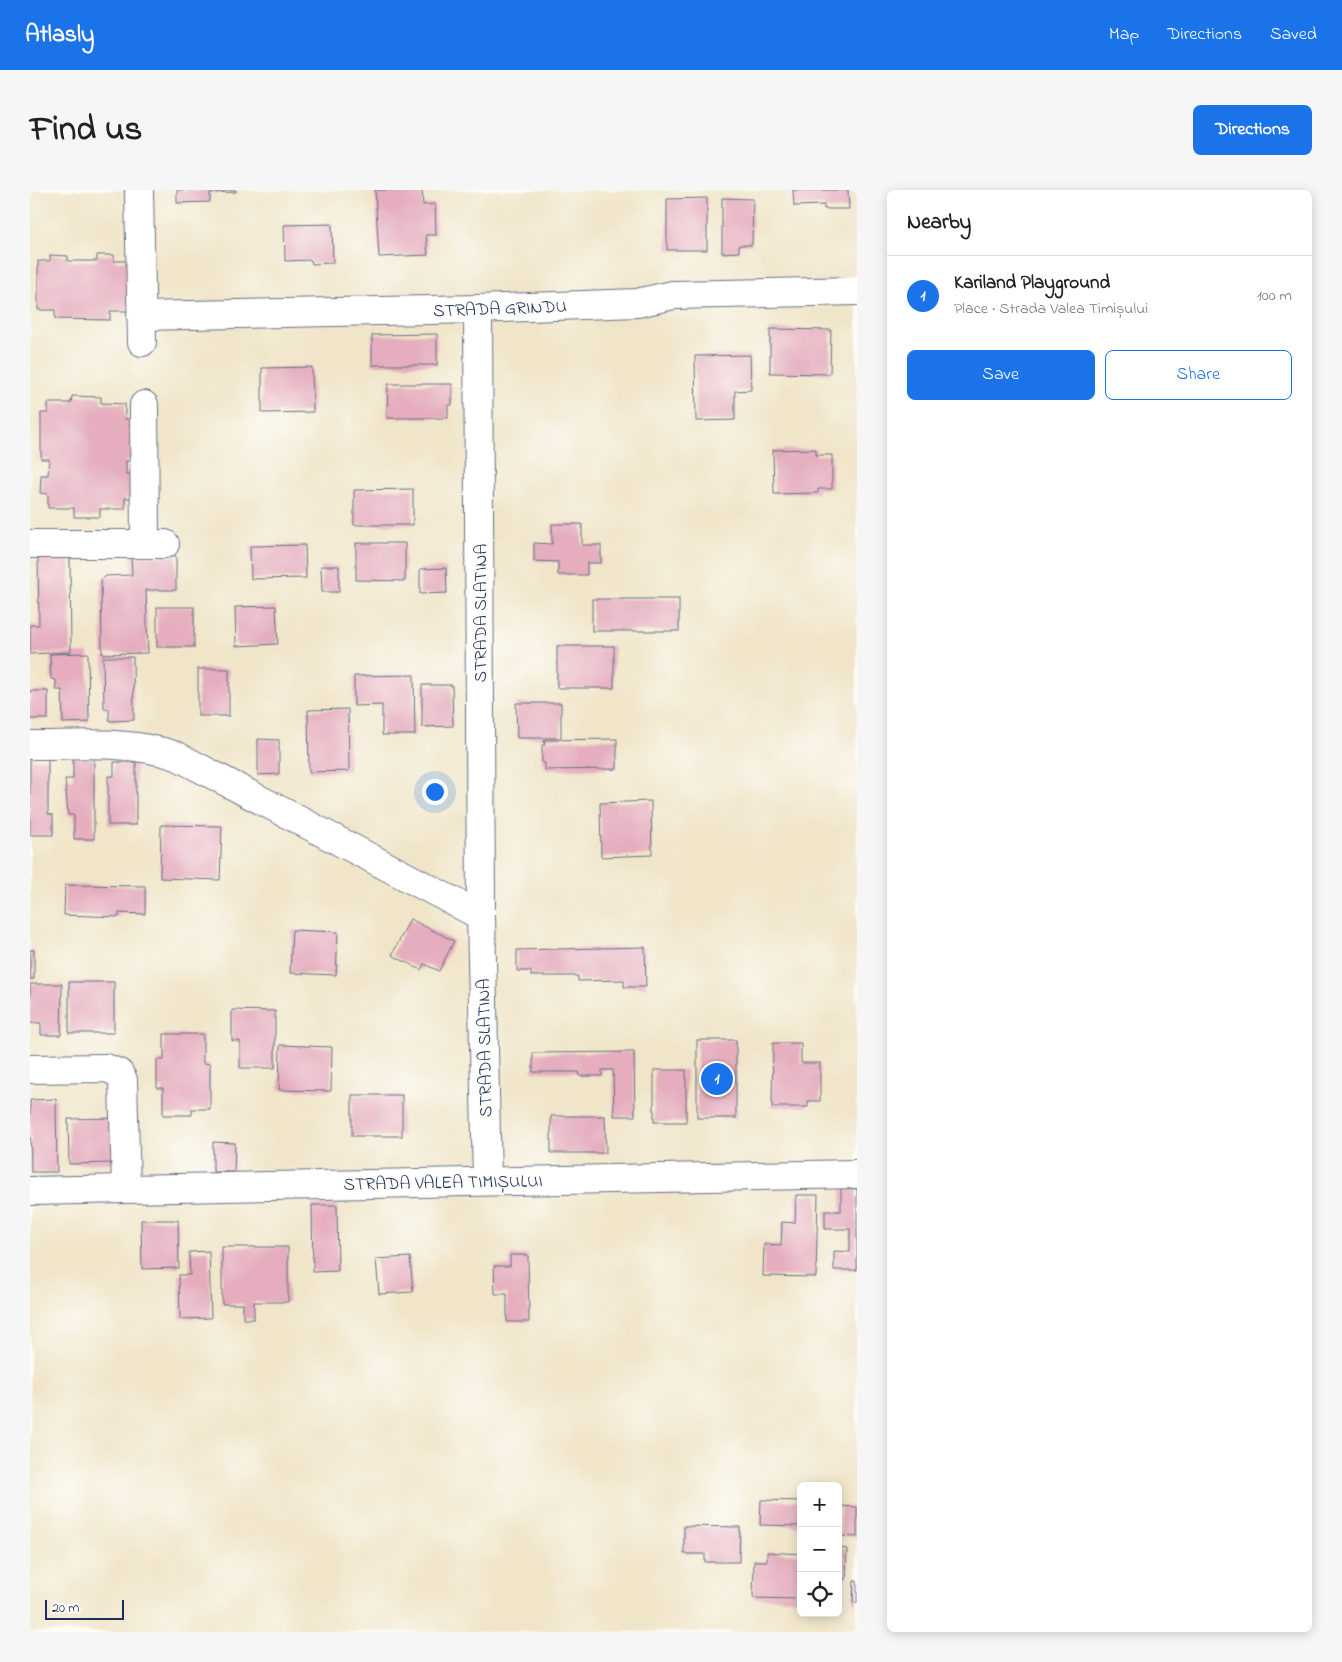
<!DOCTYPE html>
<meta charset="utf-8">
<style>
:root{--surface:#fff;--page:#f6f6f6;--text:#222;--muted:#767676;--line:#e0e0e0;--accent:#1a73e8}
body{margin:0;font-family:"Indie Flower",sans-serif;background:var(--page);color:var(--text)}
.controls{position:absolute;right:15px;bottom:15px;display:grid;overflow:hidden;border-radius:8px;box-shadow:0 2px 12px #0003}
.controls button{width:45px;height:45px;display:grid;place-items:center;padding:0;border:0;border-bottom:1px solid var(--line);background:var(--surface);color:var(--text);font:25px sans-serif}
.scale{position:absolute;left:15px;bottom:12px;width:79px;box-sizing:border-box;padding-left:5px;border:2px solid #1b2f5e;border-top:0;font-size:14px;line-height:18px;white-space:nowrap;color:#1b2f5e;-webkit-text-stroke:4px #fdfcf7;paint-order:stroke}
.you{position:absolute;left:404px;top:601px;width:18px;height:18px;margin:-12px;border:4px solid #fff;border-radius:50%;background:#1a73e8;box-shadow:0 0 0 8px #1a73e833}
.badge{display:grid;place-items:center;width:32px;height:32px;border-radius:50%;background:var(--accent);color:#fff;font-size:16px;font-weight:700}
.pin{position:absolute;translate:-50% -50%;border:2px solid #fff;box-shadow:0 1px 5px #0006}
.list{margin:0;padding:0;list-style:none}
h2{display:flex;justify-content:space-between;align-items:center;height:65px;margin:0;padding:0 20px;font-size:21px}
h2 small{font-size:16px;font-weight:400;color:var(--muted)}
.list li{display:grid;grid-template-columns:32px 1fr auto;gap:15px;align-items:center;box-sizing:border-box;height:80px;padding:0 20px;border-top:1px solid var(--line)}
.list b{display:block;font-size:19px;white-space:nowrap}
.list p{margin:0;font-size:16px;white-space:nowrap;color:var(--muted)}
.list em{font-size:16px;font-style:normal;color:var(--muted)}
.actions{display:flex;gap:10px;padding:15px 20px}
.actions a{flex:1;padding:11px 0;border:1px solid var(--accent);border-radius:8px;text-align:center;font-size:18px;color:var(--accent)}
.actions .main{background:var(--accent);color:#fff}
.icon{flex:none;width:28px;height:28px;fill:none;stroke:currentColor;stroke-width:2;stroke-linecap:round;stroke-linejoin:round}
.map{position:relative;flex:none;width:827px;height:1442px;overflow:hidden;border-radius:8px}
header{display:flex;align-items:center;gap:30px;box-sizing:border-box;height:70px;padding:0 25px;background:var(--accent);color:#fff}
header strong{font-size:24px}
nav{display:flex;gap:28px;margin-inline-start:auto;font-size:18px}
.intro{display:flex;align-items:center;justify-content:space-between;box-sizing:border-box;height:120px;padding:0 30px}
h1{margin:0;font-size:35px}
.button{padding:12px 22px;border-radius:8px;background:var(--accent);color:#fff;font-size:18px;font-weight:700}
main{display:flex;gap:30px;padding:0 30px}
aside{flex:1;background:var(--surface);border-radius:8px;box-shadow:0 2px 12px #0003}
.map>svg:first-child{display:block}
.building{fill:#e5adbe}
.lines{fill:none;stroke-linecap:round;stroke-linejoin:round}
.street-casing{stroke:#666f83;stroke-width:30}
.street{stroke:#fff;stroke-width:28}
.labels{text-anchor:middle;stroke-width:4;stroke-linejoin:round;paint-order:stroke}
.street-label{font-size:18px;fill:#1b2f5e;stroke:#fdfcf7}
</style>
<header>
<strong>Atlasly</strong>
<nav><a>Map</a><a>Directions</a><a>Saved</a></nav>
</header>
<div class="intro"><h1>Find us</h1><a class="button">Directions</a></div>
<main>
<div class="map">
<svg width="827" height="1442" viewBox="0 0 827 1442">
<rect width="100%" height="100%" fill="#fdfcf7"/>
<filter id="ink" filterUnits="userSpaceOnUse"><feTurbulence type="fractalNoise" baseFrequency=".02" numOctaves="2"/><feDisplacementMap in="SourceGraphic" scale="10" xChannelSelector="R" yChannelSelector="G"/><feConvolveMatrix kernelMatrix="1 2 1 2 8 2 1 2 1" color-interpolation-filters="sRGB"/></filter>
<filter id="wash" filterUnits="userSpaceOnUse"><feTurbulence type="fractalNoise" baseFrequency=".0096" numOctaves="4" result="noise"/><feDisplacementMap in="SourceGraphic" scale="20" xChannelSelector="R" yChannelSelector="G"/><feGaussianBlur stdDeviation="1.12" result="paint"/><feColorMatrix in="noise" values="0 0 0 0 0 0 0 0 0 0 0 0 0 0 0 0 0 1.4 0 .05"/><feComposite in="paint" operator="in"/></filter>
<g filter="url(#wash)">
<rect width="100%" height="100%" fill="#f0e5c9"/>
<g id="blocks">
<g class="building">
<path d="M147,0H206V2L180,3V12L147,13Z"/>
<path d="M345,0H392L393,15L405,14L406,45H396L398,65L349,67Z"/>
<path d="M763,0H818L819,19H794V15L764,16Z"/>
<path d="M677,8V60H637V9Z"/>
<path d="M692,8L723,9L722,55H709V62L692,63Z"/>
<path d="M302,34L303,73L282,74L281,70L255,71L254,35Z"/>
<path d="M20,65L38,66V71H67V65H84V71H98V121H80V130L25,129V120H8V71H20Z"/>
<path d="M740,139L801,140L800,184L740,183Z"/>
<path d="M407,144V175H342V145Z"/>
<path d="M720,165L721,200L705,201V230L666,231L665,166Z"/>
<path d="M282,177L283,222L232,223V178Z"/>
<path d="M358,194H422V215H418V228H357Z"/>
<path d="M42,206L71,207V213L95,214V229H103L102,271H96V284H102L101,308H95V319H70V327H44V318H18V304L10,303L11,285H18L19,269H11V223H18V213H41Z"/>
<path d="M786,259V265H802V299H788V303L744,304L743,260Z"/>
<path d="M383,299V335H324V300Z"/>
<path d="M522,334H552V355H571V373H557V385H528V372L504,371V353L522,354Z"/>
<path d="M326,353H375V391L326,390Z"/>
<path d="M275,355L276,388L221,389L220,356Z"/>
<path d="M146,366V400H116L118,463L72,464L71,390L76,386L102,385L101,367Z"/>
<path d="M8,367H40L41,462L0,464V435H9Z"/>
<path d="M291,376H309V402H292Z"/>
<path d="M416,378L417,403L390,404V379Z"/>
<rect x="562" y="409" width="87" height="32"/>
<path d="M246,416L248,454L206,456L205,417Z"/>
<rect x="127" y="417" width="37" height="40"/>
<rect x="527" y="456" width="57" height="42"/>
<path d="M58,463L59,532L33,533L32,500H26V490L21,489L20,464Z"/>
<path d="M73,467H103L104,530L79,531V519H74Z"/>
<rect x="168" y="479" width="31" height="47"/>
<path d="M384,485L385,545H352V515L324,516V486Z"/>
<path d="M392,495H422L423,536L392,537Z"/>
<rect x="0" y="501" width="18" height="28"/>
<path d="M486,513H531V548H487Z"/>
<path d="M318,519L319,581L279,582L278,520Z"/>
<path d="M228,549L249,550V584L228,585Z"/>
<path d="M587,549V579L515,580V573H512V555H515L514,550Z"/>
<path d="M43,568H64V649H44V625H38L35,589H43Z"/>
<path d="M0,569H18V624L23,625V645H0Z"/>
<path d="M84,572H106V635H78V586H84Z"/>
<path d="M621,611L622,665L571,667L570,613Z"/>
<path d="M131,635L192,636L190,690L130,688Z"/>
<path d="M35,695L115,696V724L89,723V727L34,725Z"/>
<path d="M380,729L424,751L409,781L394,774L391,780L362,765Z"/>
<path d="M262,740L308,742L306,785L260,783Z"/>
<path d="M615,757L616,797H594V790L548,791V786H501V781H487V760Z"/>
<rect x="0" y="760" width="4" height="29"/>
<rect x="39" y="792" width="45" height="51"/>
<path d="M0,794H32L31,845H11V833H0Z"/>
<path d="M202,820L245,821V878H210V851H202Z"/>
<path d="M134,844H173V873L180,874V919H162V925H133V898H127V870H134Z"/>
<rect x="667" y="850" width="39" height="78"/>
<path d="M743,853H771V873H790V911H778V917H742Z"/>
<path d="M250,855L302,857L301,901L249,900Z"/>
<path d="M604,862L605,926H584L583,880H572V886H549V882H503V863Z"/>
<rect x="624" y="880" width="32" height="52"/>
<rect x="322" y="905" width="50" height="41"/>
<path d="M26,909L27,982H1L0,910Z"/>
<path d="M521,926H575L576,963H521Z"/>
<path d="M82,928L83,973L39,974L38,929Z"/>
<path d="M183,952L205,953L204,982H183Z"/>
<path d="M811,998L827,999V1080H804V1061L820,1062V1039H795V1021H811Z"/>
<path d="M766,1005H788L786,1087L733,1086L734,1054L751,1055L752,1032L765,1033Z"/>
<path d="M282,1015H307L308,1081L283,1082Z"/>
<path d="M111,1030H148L149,1078L112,1079Z"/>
<path d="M192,1057H258V1112H224V1129H213V1114H192Z"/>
<path d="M179,1061L181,1128L150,1129L149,1085H160L159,1062Z"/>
<path d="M480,1065H498L499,1132H477V1104H465L464,1076H480Z"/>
<path d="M380,1067L383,1102L349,1104L346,1069Z"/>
<path d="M731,1310L771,1311L769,1336L730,1335Z"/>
<path d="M811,1316L827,1317V1347L810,1346Z"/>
<path d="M654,1336L710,1337L709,1372H675V1364H654Z"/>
<path d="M808,1358L817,1359L816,1389H808Z"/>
<path d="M737,1362L771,1364V1409L723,1408L724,1371H737Z"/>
<path d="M824,1391H827V1413H823Z"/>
</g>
</g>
</g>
<g filter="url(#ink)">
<use href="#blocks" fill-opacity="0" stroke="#666f83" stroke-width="1"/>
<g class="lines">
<g class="street-casing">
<g id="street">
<path d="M109,0L112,152"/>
<path d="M448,119L451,726L457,990"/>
<path d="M111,126L448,119L607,113L643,105L827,101"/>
<path d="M114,215L115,354"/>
<path d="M0,354H135"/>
<path d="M0,555C49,555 100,550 147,566L451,726"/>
<path d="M0,879L76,878L89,883L93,890L96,999"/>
<path d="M0,1001L827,984"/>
</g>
</g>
<use href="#street" class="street"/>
</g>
</g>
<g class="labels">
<g class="street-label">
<text transform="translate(470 118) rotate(-2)" y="6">STRADA GRINDU</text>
<text transform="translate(450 423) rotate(-90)" y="6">STRADA SLATINA</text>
<text transform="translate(454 858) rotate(-91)" y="6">STRADA SLATINA</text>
<text transform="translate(413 992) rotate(-1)" y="6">STRADA VALEA TIMIȘULUI</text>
</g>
</g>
</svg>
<div class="controls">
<button>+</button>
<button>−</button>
<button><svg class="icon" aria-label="locate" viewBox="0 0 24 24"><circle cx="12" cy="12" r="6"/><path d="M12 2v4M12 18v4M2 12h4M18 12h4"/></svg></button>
</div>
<div class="scale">20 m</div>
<div class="you"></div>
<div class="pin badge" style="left:687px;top:889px">1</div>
</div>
<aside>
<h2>Nearby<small></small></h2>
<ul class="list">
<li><span class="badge">1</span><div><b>Kariland Playground</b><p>Place · Strada Valea Timișului</p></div><em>100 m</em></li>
</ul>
<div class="actions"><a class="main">Save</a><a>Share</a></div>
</aside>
</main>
